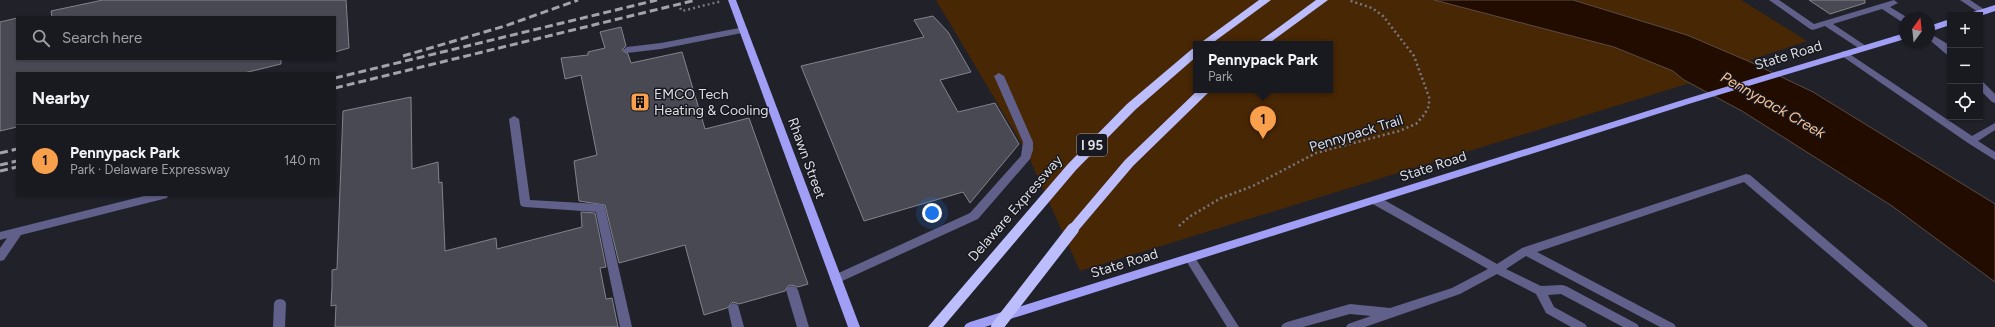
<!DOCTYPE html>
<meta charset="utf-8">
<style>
:root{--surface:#191920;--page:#26262d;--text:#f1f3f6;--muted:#9fa0a5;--line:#37383e;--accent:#f8a04b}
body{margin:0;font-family:Figtree,sans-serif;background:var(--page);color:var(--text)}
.controls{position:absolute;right:12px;top:12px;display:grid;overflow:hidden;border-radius:0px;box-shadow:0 1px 3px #0004}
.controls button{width:36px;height:36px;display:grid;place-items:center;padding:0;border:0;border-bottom:1px solid var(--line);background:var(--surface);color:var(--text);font:20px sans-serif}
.compass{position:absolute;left:1899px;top:12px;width:36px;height:36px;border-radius:50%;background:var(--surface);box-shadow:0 1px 3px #0004;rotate:15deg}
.you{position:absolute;left:932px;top:213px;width:14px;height:14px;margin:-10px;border:3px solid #fff;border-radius:50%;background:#1a73e8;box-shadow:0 0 0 6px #1a73e833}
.badge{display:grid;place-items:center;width:26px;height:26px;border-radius:50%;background:var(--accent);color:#111;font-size:13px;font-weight:700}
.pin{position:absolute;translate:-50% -33px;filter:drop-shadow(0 1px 2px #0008)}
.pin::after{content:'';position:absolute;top:21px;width:14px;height:12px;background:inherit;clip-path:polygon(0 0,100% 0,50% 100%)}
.popup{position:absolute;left:1193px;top:41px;width:140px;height:52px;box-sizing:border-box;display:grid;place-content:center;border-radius:0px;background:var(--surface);filter:drop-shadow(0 1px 3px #0005);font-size:13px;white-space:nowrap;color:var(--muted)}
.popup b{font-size:15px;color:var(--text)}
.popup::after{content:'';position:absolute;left:50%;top:100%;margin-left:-8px;border:8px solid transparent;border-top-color:var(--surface)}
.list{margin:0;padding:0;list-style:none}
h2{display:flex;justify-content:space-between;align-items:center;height:52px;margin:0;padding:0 16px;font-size:17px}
h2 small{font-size:13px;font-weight:400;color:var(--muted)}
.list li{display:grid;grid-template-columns:26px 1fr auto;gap:12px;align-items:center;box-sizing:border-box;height:72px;padding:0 16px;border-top:1px solid var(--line)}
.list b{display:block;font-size:15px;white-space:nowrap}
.list p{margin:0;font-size:13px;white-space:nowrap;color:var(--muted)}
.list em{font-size:13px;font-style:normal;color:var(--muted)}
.icon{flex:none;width:22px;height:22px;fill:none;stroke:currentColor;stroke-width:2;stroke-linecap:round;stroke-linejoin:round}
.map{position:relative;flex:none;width:1995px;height:327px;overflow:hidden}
.search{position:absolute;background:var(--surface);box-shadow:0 1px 3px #0004;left:16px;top:16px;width:320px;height:44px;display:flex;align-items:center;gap:10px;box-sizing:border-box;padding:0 14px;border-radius:0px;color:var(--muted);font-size:15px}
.panel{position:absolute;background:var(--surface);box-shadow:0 1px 3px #0004;left:16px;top:72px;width:320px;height:124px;border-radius:0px}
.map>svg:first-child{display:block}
.green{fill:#482705;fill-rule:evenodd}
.water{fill:#220c00;stroke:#5a4b44}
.building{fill:#484952;stroke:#83838e}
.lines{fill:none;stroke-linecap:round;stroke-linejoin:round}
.path{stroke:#77787f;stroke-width:2.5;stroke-dasharray:2 3;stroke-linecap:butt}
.minor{fill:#61608a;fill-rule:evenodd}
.major{fill:#a09ef5;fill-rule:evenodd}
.highway{fill:#bcbdfc;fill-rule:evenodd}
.rail{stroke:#a3a4aa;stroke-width:3;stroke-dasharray:8 4;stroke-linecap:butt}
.highway-bridge{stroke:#bcbdfc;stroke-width:12}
.labels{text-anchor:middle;stroke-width:3;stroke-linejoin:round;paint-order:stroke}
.shield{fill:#181820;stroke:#a3a3a9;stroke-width:1}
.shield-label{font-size:13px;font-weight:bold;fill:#dedfe4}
.street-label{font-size:14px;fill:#dedfe4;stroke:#181820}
.poi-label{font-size:14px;fill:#dedfe4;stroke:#181820;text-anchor:start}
.water-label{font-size:15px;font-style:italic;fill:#fcc290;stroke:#181820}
</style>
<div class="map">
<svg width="1995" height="327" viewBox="0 0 1995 327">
<rect width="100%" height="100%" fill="#21212a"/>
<path class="green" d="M936,0H1741L1807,41L1750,60L1755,64L1716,75L1080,271L1027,153ZM1196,44H1330V90H1196Z"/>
<path class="water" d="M1434,0H1573L1687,35L1748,61L1813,92L1995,204V282L1892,206L1742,111L1684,80L1673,71L1614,47Z"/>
<g class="building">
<path d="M103,0H346L349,48L335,52V17H52L51,11Z"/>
<path d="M1809,0H1865V3L1830,14Z"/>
<path d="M933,16L948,32L971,72L940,80L958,112L995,103L1019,144L970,203L963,192L864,221L801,66L924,37L914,20Z"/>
<path d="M17,18V59H281V64L244,73H17V127L0,131V22Z"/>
<path d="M621,27L626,46L622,50L628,54L631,63L682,52L705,129L749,118L808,284L798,287L792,285L788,286L785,291L739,304L733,302L727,308L704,315L685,245L619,263L605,205L579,201L574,161L597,155L581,75L565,79L561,58L588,55V52L605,48L600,32Z"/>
<path d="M411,97L412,169L438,162L439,183L442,182L445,251L496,238L497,249L582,227L581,212L595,213L606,267L600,268L606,299L612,298L618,327H335L336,305L331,306L332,287V270L337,269L343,111Z"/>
</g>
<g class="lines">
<g class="path">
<path d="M680,8L682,11L722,1"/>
<path d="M1179,226L1189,217L1221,198L1253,186L1316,153L1399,131L1416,124L1424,115L1429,106V97L1414,56L1383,16L1372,8L1348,0"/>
</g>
<g class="minor">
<path d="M1769,0H1779L1814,24L1894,0L1898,3L1890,7L1908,18H1905V23L1902,22L1882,9L1833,24L1866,46L1867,48L1863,51L1825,26L1813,30L1810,29Z"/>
<path d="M1960,0H1970L1988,12L1987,14H1981Z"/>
<path d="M744,27L748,30L747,32L661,49L627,53L623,50L627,47L661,43Z"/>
<path d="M1929,33L1946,43L1950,47V56C1944,54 1936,44 1929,40Z"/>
<path d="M1845,51L1972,136L1995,123V130L1978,141L1995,152V160L1968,143L1842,56L1840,54L1842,52Z"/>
<path d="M999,73L1004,76L1033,142V150L1030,159L978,219L840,282L836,283L832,282L830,279L832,276L970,213L1021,156L1023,142L994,76Z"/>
<path d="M1980,81L1983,82L1995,94V103L1992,102L1980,90Z"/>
<path d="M514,116L519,119L530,200L600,204L604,205L605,208L632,327H620L596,212L525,207L521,206L520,203L509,119Z"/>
<path d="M1746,174L1750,175L1926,324L1928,327H1914L1744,182L1537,252L1674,324L1676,327H1660L1526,256L1506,269L1541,286L1562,285L1566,286L1637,324L1639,327H1623L1561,294L1548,295L1554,307L1585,324L1587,327H1571L1546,313L1536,294L1497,274L1460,294L1365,327H1346L1348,324L1371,316L1350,314L1303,327H1281L1283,324L1287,322L1350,304L1390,308L1452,288L1488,269L1371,203L1370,200L1371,197H1379L1497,264L1522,248Z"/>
<path d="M148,195H168L167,198L163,199L21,235L4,260L0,261V248L7,238L0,240V232Z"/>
<path d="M1190,255L1194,256L1239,327H1227L1185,259L1186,256Z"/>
<path d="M792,286L796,287L798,290L809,327H797L786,290L788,287Z"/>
<path d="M280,299L284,300L286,303L285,327H273L274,303L276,300Z"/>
<path d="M734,303L738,305L744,327H732L728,308L730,305Z"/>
</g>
<g class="major">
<path d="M728,0H736L860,327H848Z"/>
<path d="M1995,5V11L1980,16L1969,15L1970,13Z"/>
<path d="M1950,19V25L1929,32V26Z"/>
<path d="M1905,33V39L1695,102L985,327H964L966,324L970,322L1689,98Z"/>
</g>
<g class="highway">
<path d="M1259,0H1271L1211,44H1199Z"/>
<path d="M1316,0H1328L1268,44H1256Z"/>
<path d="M1196,48V57L1135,110L1076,170L943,327H928L1068,164L1127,104L1192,49Z"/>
<path d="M1198,90H1211L1133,166L1077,232H1069L1067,229L1069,226L1125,160Z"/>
</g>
<g class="rail">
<path d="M403,56L505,26L578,0"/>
<path d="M335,78L657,0"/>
<path d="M335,88L696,0"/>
<path d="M0,153L17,149"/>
<path d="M0,165L17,161"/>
<path d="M0,171L17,167"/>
</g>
<path class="highway-bridge" d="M997,327L1073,229"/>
</g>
<defs>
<g id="building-square" transform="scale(1)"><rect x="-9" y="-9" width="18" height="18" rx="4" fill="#f8a04b" stroke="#181820"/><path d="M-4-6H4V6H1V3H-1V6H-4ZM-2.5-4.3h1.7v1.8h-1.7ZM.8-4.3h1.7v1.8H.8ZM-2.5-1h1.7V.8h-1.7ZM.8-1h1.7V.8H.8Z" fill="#111"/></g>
</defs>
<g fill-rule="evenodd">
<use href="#building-square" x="640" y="102"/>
</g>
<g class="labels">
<rect class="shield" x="1077" y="134" width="30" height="22" rx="3"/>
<g class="shield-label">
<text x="1092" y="150">I 95</text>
</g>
<g class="street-label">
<text transform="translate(1788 55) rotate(-17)" y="5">State Road</text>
<text transform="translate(1356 133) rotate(-17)" y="5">Pennypack Trail</text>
<text transform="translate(807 158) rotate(70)" y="5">Rhawn Street</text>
<text transform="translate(1433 166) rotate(-18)" y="5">State Road</text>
<text transform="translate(1015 208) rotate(-49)" y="5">Delaware Expressway</text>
<text transform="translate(1124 263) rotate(-17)" y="5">State Road</text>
</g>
<g class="poi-label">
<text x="654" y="99">EMCO Tech<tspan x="654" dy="16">Heating &amp; Cooling</tspan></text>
</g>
<g class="water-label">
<text transform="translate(1773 105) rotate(30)" y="5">Pennypack Creek</text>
</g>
</g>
</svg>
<div class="controls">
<button>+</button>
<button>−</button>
<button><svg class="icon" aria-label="locate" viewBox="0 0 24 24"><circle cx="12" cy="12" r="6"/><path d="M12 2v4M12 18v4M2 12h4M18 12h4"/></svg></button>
</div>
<svg class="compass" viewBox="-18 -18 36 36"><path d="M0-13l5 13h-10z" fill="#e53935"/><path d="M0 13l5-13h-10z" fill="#9fa0a5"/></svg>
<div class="you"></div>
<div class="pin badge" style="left:1263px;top:139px">1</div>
<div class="popup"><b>Pennypack Park</b>Park</div>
<div class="search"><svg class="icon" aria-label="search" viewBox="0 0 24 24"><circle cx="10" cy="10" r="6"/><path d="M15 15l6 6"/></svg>Search here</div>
<section class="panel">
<h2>Nearby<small></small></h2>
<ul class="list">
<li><span class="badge">1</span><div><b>Pennypack Park</b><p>Park · Delaware Expressway</p></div><em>140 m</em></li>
</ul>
</section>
</div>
